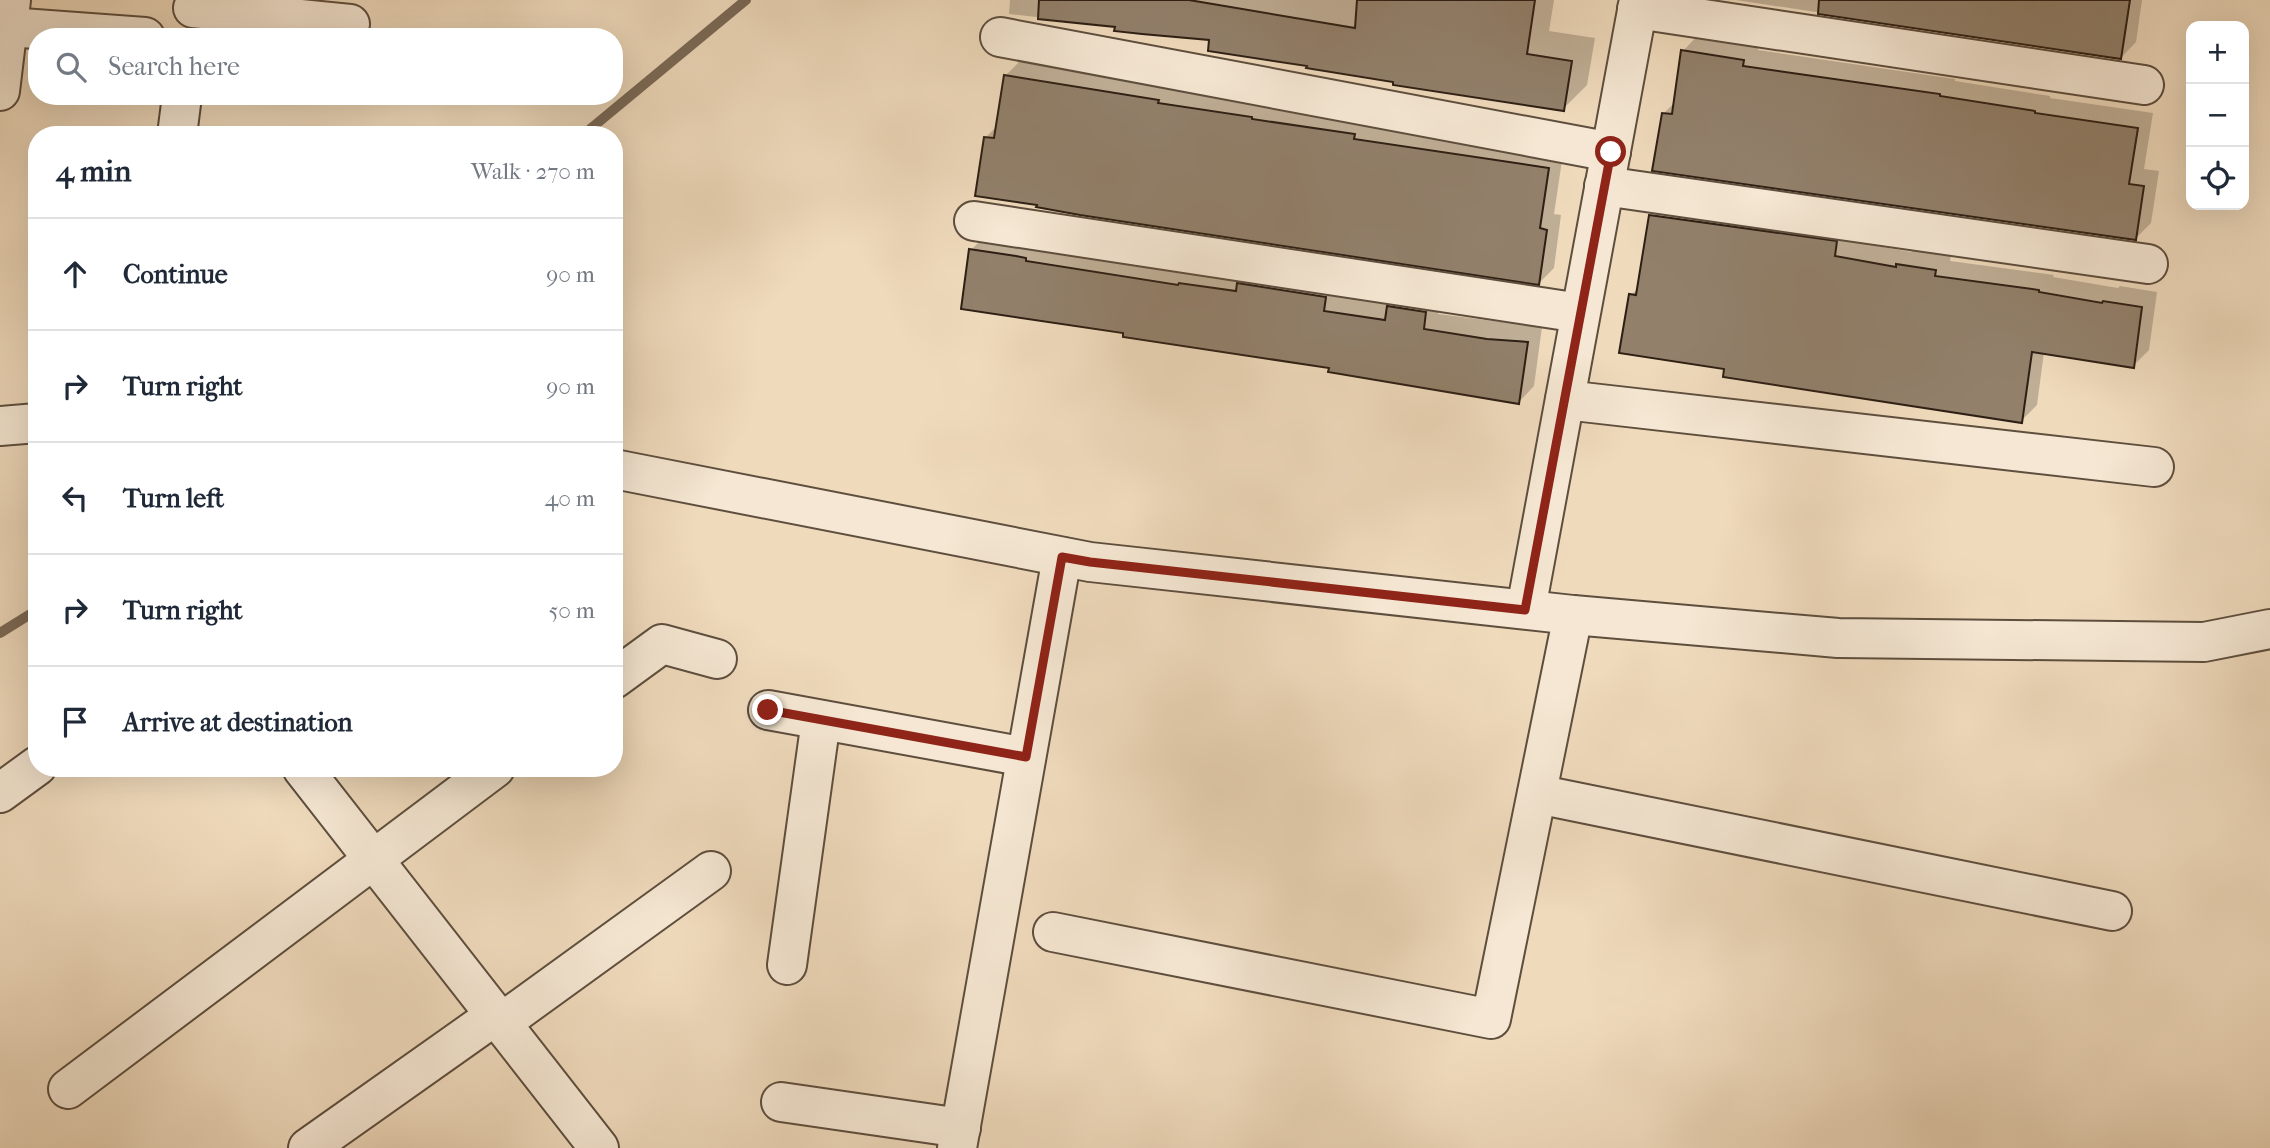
<!DOCTYPE html>
<meta charset="utf-8">
<style>
:root{--surface:#fff;--page:#f2f2f3;--text:#1f2937;--muted:#747a83;--line:#e0e1e3}
body{margin:0;font-family:"IM FELL French Canon",serif;background:var(--page);color:var(--text)}
.controls{position:absolute;right:21px;top:21px;display:grid;overflow:hidden;border-radius:14px;box-shadow:0 7px 28px #0002}
.controls button{width:63px;height:63px;display:grid;place-items:center;padding:0;border:0;border-bottom:2px solid var(--line);background:var(--surface);color:var(--text);font:35px sans-serif}
.stop{position:absolute;width:21px;height:21px;margin:-16px;border:5px solid #8f2418;border-radius:50%;background:#fff}
.stop.end{background:#8f2418;border-color:#fff;box-shadow:0 2px 7px #0008}
.list{margin:0;padding:0;list-style:none}
h2{display:flex;justify-content:space-between;align-items:center;height:91px;margin:0;padding:0 28px;font-size:30px}
h2 small{font-size:23px;font-weight:400;color:var(--muted)}
.list li{display:grid;grid-template-columns:46px 1fr auto;gap:21px;align-items:center;box-sizing:border-box;height:112px;padding:0 28px;border-top:2px solid var(--line)}
.list b{display:block;font-size:26px;white-space:nowrap}
.list em{font-size:23px;font-style:normal;color:var(--muted)}
.icon{flex:none;width:38px;height:38px;fill:none;stroke:currentColor;stroke-width:2;stroke-linecap:round;stroke-linejoin:round}
.map{position:relative;flex:none;width:2270px;height:1148px;overflow:hidden}
.search{position:absolute;background:var(--surface);box-shadow:0 7px 28px #0002;left:28px;top:28px;width:595px;height:77px;display:flex;align-items:center;gap:18px;box-sizing:border-box;padding:0 24px;border-radius:28px;color:var(--muted);font-size:26px}
.panel{position:absolute;background:var(--surface);box-shadow:0 7px 28px #0002;left:28px;top:126px;width:595px;height:651px;border-radius:28px}
.map>svg:first-child{display:block}
.shadow{fill:#0003}
.lines{fill:none;stroke-linecap:round;stroke-linejoin:round}
.stream{stroke:#7a6957;stroke-width:10}
.building{fill:#92806b;stroke:#2e1f14;stroke-width:2}
.minor-casing{stroke:#5e4e3e;stroke-width:42}
.tertiary-casing{stroke:#5e4e3e;stroke-width:42}
.minor{stroke:#f5e7d3;stroke-width:38}
.tertiary{stroke:#f5e7d3;stroke-width:38}
.route{stroke:#8f2418;stroke-width:9}
</style>
<div class="map">
<svg width="2270" height="1148" viewBox="0 0 2270 1148">
<rect width="100%" height="100%" fill="#efdabc"/>
<filter id="stains"><feTurbulence type="fractalNoise" baseFrequency=".00286" numOctaves="4"/><feColorMatrix values="0 0 0 0 .2 0 0 0 0 .09 0 0 0 0 .02 0 0 0 .5 -.17"/></filter>
<radialGradient id="worn" r=".72"><stop offset=".6" stop-color="#630" stop-opacity="0"/><stop offset="1" stop-color="#630" stop-opacity=".3"/></radialGradient>
<g class="shadow">
<path d="M1010,0H1554L1549,31L1595,38L1587,85L1563,109L1309,64L1211,39L1117,26L1009,14Z"/>
<path d="M1736,0H2142L2136,42L2121,58Z"/>
<path d="M1698,35L1758,45V50L1955,79V81L2050,96V98L2153,113L2144,169L2159,171L2151,223L2136,238L1664,113L1675,102L1683,51Z"/>
<path d="M1020,61L1173,85L1563,154L1554,214L1561,215L1554,268L1539,283L985,138L998,125L1005,76Z"/>
<path d="M1666,200L1851,226L1849,241L1911,252L1913,250L1951,255L1950,261L2054,275L2053,277L2118,288L2120,286L2157,292L2149,350L2133,366L2044,352L2037,405L2021,421L1726,367L1631,295L1639,288L1651,215Z"/>
<path d="M987,234L1391,304L1404,291L1441,297L1438,314L1542,327L1534,386L1519,402L1125,332L971,250Z"/>
</g>
<g class="lines">
<g class="stream">
<path d="M583,135L746,0"/>
<path d="M0,633L37,610"/>
</g>
</g>
<g class="building">
<path d="M1039,0H1189L1355,28L1357,0H1535L1527,54L1572,61L1564,111L1393,85V82L1306,68L1307,66L1208,51L1209,40L1142,34L1114,31L1115,27L1038,19Z"/>
<path d="M1819,0H2130L2121,59L1818,14Z"/>
<path d="M1681,50L1744,60L1743,66L1940,94V96L2035,111V113L2138,128L2129,184L2144,186L2136,240L1652,171L1662,113L1672,114Z"/>
<path d="M1004,75L1159,100L1158,103L1252,117V119L1355,134L1354,139L1549,168L1540,228L1547,230L1539,285L1080,215L1036,207L1037,205L975,196L984,137L994,138Z"/>
<path d="M1649,215L1837,241L1835,256L1896,267V264L1936,270L1935,276L2039,290V292L2102,303L2103,301L2142,307L2134,368L2032,352L2022,423L1723,377L1724,369L1619,353L1629,294L1636,295Z"/>
<path d="M969,249L1016,256L1026,258V261L1178,285L1179,283L1236,291L1237,283L1326,297L1324,311L1385,320L1387,306L1426,312L1424,329L1487,339L1528,342L1519,404L1328,372L1329,368L1123,337V333L961,309Z"/>
</g>
<g class="lines">
<g class="minor-casing">
<g id="minor">
<path d="M193,8L350,24"/>
<path d="M1637,9L2144,85"/>
<path d="M8,27L145,37"/>
<path d="M1000,37L1611,152"/>
<path d="M0,91L11,0"/>
<path d="M177,135L182,96"/>
<path d="M1604,186L2148,264"/>
<path d="M974,221L1580,313"/>
<path d="M1565,400L2154,467"/>
<path d="M1526,609L1639,0"/>
<path d="M614,679L662,644L717,659"/>
<path d="M768,710L1026,757"/>
<path d="M302,768L599,1148"/>
<path d="M0,793L37,766"/>
<path d="M1537,794L2112,911"/>
<path d="M1053,932L1491,1019L1573,615"/>
<path d="M787,965L821,720"/>
<path d="M501,1023L711,871"/>
<path d="M68,1089L495,768"/>
<path d="M781,1102L961,1128"/>
<path d="M308,1148L496,1015"/>
<path d="M957,1148L1062,557"/>
</g>
</g>
<g class="tertiary-casing">
<g id="tertiary">
<path d="M0,426L37,423"/>
<path d="M614,469L1090,562L1573,615L1838,638L2204,642L2270,629"/>
</g>
</g>
<use href="#minor" class="minor"/>
<use href="#tertiary" class="tertiary"/>
</g>
<g class="lines">
<path class="route" d="M768,710L1026,757L1062,557L1090,562L1525,610L1611,152"/>
</g>
<rect width="100%" height="100%" filter="url(#stains)"/>
<rect width="100%" height="100%" fill="url(#worn)"/>
</svg>
<div class="controls">
<button>+</button>
<button>−</button>
<button><svg class="icon" aria-label="locate" viewBox="0 0 24 24"><circle cx="12" cy="12" r="6"/><path d="M12 2v4M12 18v4M2 12h4M18 12h4"/></svg></button>
</div>
<div class="stop" style="left:1611px;top:152px"></div>
<div class="stop end" style="left:768px;top:710px"></div>
<div class="search"><svg class="icon" aria-label="search" viewBox="0 0 24 24"><circle cx="10" cy="10" r="6"/><path d="M15 15l6 6"/></svg>Search here</div>
<section class="panel">
<h2>4 min<small>Walk · 270 m</small></h2>
<ul class="list">
<li><svg class="icon" aria-label="ahead" viewBox="0 0 24 24"><path d="M12 20V5M6 11l6-6 6 6"/></svg><div><b>Continue</b></div><em>90 m</em></li>
<li><svg class="icon" aria-label="right" viewBox="0 0 24 24"><path d="M7 20v-9h11M14 6l5 5-5 5"/></svg><div><b>Turn right</b></div><em>90 m</em></li>
<li><svg class="icon" aria-label="left" viewBox="0 0 24 24"><path d="M17 20v-9H6M10 6l-5 5 5 5"/></svg><div><b>Turn left</b></div><em>40 m</em></li>
<li><svg class="icon" aria-label="right" viewBox="0 0 24 24"><path d="M7 20v-9h11M14 6l5 5-5 5"/></svg><div><b>Turn right</b></div><em>50 m</em></li>
<li><svg class="icon" aria-label="arrive" viewBox="0 0 24 24"><path d="M6 21V4h12l-3 4 3 4H6"/></svg><div><b>Arrive at destination</b></div></li>
</ul>
</section>
</div>
